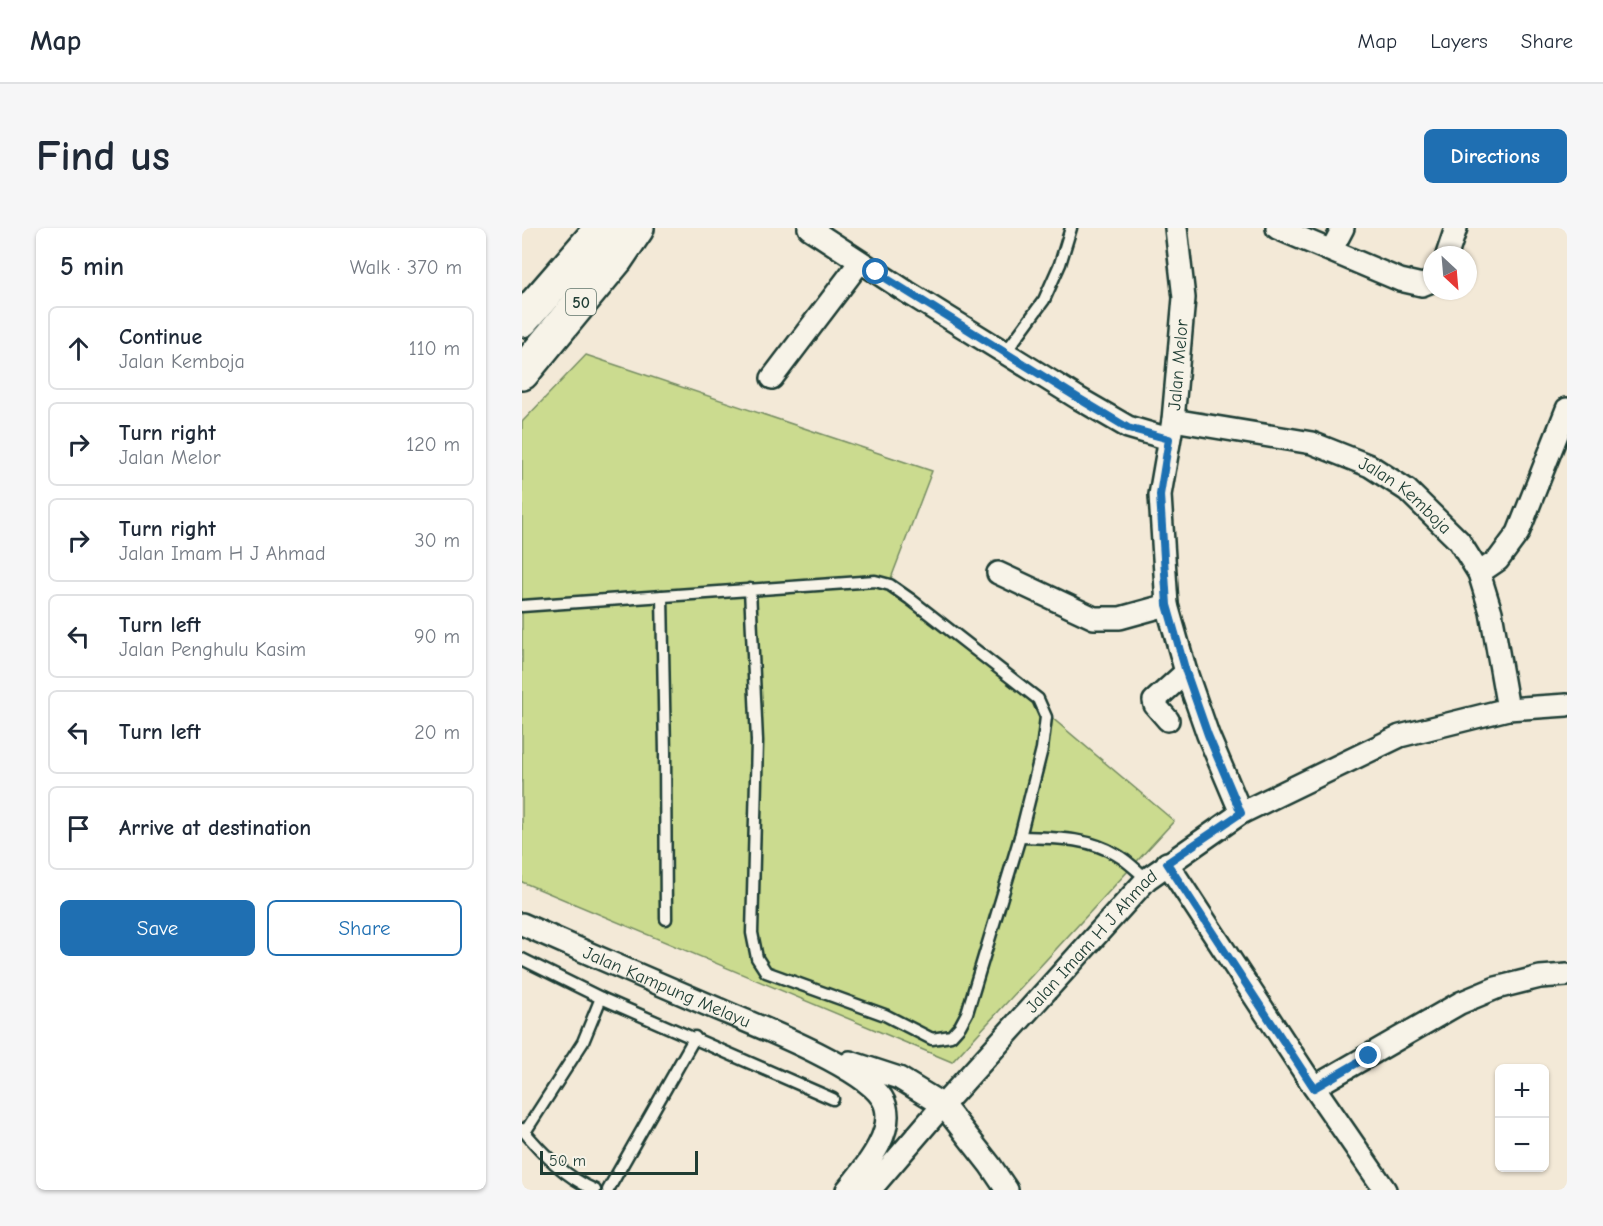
<!DOCTYPE html>
<meta charset="utf-8">
<style>
:root{--surface:#fff;--page:#f6f6f7;--text:#1f2937;--muted:#747a83;--line:#e0e1e3;--accent:#1f6fb2}
body{margin:0;font-family:"Comic Neue",sans-serif;background:var(--page);color:var(--text)}
.controls{position:absolute;right:18px;bottom:18px;display:grid;overflow:hidden;border-radius:9px;box-shadow:0 2px 4px #0004}
.controls button{width:54px;height:54px;display:grid;place-items:center;padding:0;border:0;border-bottom:2px solid var(--line);background:var(--surface);color:var(--text);font:30px sans-serif}
.compass{position:absolute;left:901px;top:18px;width:54px;height:54px;border-radius:50%;background:var(--surface);box-shadow:0 2px 4px #0004;rotate:154deg}
.scale{position:absolute;left:18px;bottom:15px;width:158px;box-sizing:border-box;padding-left:6px;border:3px solid #1f3d34;border-top:0;font-size:16px;line-height:21px;white-space:nowrap;color:#1f3d34;-webkit-text-stroke:4px #f7f3e8;paint-order:stroke}
.stop{position:absolute;width:18px;height:18px;margin:-14px;border:4px solid #1f6fb2;border-radius:50%;background:#fff}
.stop.end{background:#1f6fb2;border-color:#fff;box-shadow:0 2px 6px #0008}
.list{margin:0;padding:0;list-style:none}
h2{display:flex;justify-content:space-between;align-items:center;height:78px;margin:0;padding:0 24px;font-size:26px}
h2 small{font-size:20px;font-weight:400;color:var(--muted)}
.list li{display:grid;grid-template-columns:39px 1fr auto;gap:18px;align-items:center;box-sizing:border-box;height:84px;margin:0 12px 12px;padding:0 12px;border:2px solid var(--line);border-radius:9px}
.list b{display:block;font-size:22px;white-space:nowrap}
.list p{margin:0;font-size:20px;white-space:nowrap;color:var(--muted)}
.list em{font-size:20px;font-style:normal;color:var(--muted)}
.actions{display:flex;gap:12px;padding:18px 24px}
.actions a{flex:1;padding:14px 0;border:2px solid var(--accent);border-radius:9px;text-align:center;font-size:21px;color:var(--accent)}
.actions .main{background:var(--accent);color:#fff}
.icon{flex:none;width:33px;height:33px;fill:none;stroke:currentColor;stroke-width:2;stroke-linecap:round;stroke-linejoin:round}
.map{position:relative;flex:none;width:1045px;height:962px;overflow:hidden;border-radius:9px}
header{display:flex;align-items:center;gap:36px;box-sizing:border-box;height:84px;padding:0 30px;background:var(--surface);border-bottom:2px solid var(--line)}
header strong{font-size:28px}
nav{display:flex;gap:33px;margin-inline-start:auto;font-size:21px}
.intro{display:flex;align-items:center;justify-content:space-between;box-sizing:border-box;height:144px;padding:0 36px}
h1{margin:0;font-size:42px}
.button{padding:15px 27px;border-radius:9px;background:var(--accent);color:#fff;font-size:21px;font-weight:700}
main{display:flex;gap:36px;padding:0 36px}
aside{flex:1;background:var(--surface);border-radius:9px;box-shadow:0 2px 4px #0004}
.map>svg:first-child{display:block}
.green{fill:#cbdb8f;stroke:#758c62;stroke-width:1.5}
.lines{fill:none;stroke-linecap:round;stroke-linejoin:round}
.service-casing{stroke:#1f3d34;stroke-width:15}
.minor-casing{stroke:#1f3d34;stroke-width:26}
.trunk-casing{stroke:#1f3d34;stroke-width:38}
.service{stroke:#f7f3e8;stroke-width:10}
.minor{stroke:#f7f3e8;stroke-width:21}
.trunk{stroke:#f7f3e8;stroke-width:33}
.route{stroke:#1f6fb2;stroke-width:8}
.labels{text-anchor:middle;stroke-width:6;stroke-linejoin:round;paint-order:stroke}
.shield{fill:#f7f3e8;stroke:#60746a;stroke-width:1.5}
.shield-label{font-size:16px;font-weight:bold;fill:#1f3d34}
.street-label{font-size:18px;fill:#1f3d34;stroke:#f7f3e8}
</style>
<header>
<strong>Map</strong>
<nav><a>Map</a><a>Layers</a><a>Share</a></nav>
</header>
<div class="intro"><h1>Find us</h1><a class="button">Directions</a></div>
<main>
<aside>
<h2>5 min<small>Walk · 370 m</small></h2>
<ul class="list">
<li><svg class="icon" aria-label="ahead" viewBox="0 0 24 24"><path d="M12 20V5M6 11l6-6 6 6"/></svg><div><b>Continue</b><p>Jalan Kemboja</p></div><em>110 m</em></li>
<li><svg class="icon" aria-label="right" viewBox="0 0 24 24"><path d="M7 20v-9h11M14 6l5 5-5 5"/></svg><div><b>Turn right</b><p>Jalan Melor</p></div><em>120 m</em></li>
<li><svg class="icon" aria-label="right" viewBox="0 0 24 24"><path d="M7 20v-9h11M14 6l5 5-5 5"/></svg><div><b>Turn right</b><p>Jalan Imam H J Ahmad</p></div><em>30 m</em></li>
<li><svg class="icon" aria-label="left" viewBox="0 0 24 24"><path d="M17 20v-9H6M10 6l-5 5 5 5"/></svg><div><b>Turn left</b><p>Jalan Penghulu Kasim</p></div><em>90 m</em></li>
<li><svg class="icon" aria-label="left" viewBox="0 0 24 24"><path d="M17 20v-9H6M10 6l-5 5 5 5"/></svg><div><b>Turn left</b></div><em>20 m</em></li>
<li><svg class="icon" aria-label="arrive" viewBox="0 0 24 24"><path d="M6 21V4h12l-3 4 3 4H6"/></svg><div><b>Arrive at destination</b></div></li>
</ul>
<div class="actions"><a class="main">Save</a><a>Share</a></div>
</aside>
<div class="map">
<svg width="1045" height="962" viewBox="0 0 1045 962">
<rect width="100%" height="100%" fill="#f3e9d7"/>
<filter id="ink" filterUnits="userSpaceOnUse"><feTurbulence type="fractalNoise" baseFrequency=".0167" numOctaves="2"/><feDisplacementMap in="SourceGraphic" scale="12" xChannelSelector="R" yChannelSelector="G"/><feConvolveMatrix kernelMatrix="1 2 1 2 8 2 1 2 1" color-interpolation-filters="sRGB"/></filter>
<g filter="url(#ink)">
<path class="green" d="M64,127L410,243L368,353L652,593L430,834L0,654V194Z"/>
<g class="lines">
<g class="service-casing">
<g id="service">
<path d="M483,125L522,72L538,36L549,0"/>
<path d="M140,368L143,525L144,691"/>
<path d="M0,378L353,353L368,357L388,371L516,471L524,489L520,521L498,609L445,785L438,798L429,808L410,811L363,787L244,744L235,730L230,705L235,513L228,361"/>
<path d="M498,609C532,610 566,609 595,627C606,633 615,643 625,651"/>
<path d="M0,731L79,770L311,871"/>
<path d="M0,901C21,926 43,949 73,962"/>
<path d="M3,904L61,814L79,770"/>
<path d="M86,962L173,809"/>
</g>
</g>
<g class="minor-casing">
<g id="minor">
<path d="M287,0L385,64L556,170L606,199L647,211"/>
<path d="M654,0L662,70L651,192L638,267L645,377L664,444L686,507L719,585"/>
<path d="M755,0L878,52L900,57L910,53"/>
<path d="M810,21L821,0"/>
<path d="M925,27L934,0"/>
<path d="M250,150L338,34"/>
<path id="s1" d="M651,192L790,215L848,238L885,262L937,313L957,345L969,384L986,481"/>
<path d="M476,345L572,390H598L645,377"/>
<path d="M957,345L976,332L996,305L1045,181"/>
<path d="M646,492L633,477L632,473L664,444"/>
<path d="M645,635L792,859L863,962"/>
<path id="s2" d="M0,696C61,723 123,750 184,776C223,793 339,837 360,870C378,899 343,940 325,962"/>
<path d="M328,834L377,850L421,877L468,937L485,962"/>
<path d="M792,859L938,775L974,760L1018,749L1045,747"/>
<path id="s3" d="M348,962L421,877L625,651L719,585L878,508L986,481L1045,477"/>
</g>
</g>
<g class="trunk-casing">
<g id="trunk">
<path d="M0,92L80,0"/>
<path d="M0,145L94,31L115,0"/>
</g>
</g>
<use href="#service" class="service"/>
<use href="#minor" class="minor"/>
<use href="#trunk" class="trunk"/>
</g>
</g>
<g class="lines" filter="url(#ink)">
<path class="route" d="M354,44L556,170L606,200L647,211L638,267L645,377L664,444L686,507L719,585L645,635L792,860L847,828"/>
</g>
<g class="labels">
<rect class="shield" x="44" y="61" width="30" height="26" rx="4.5"/>
<g class="shield-label">
<text x="59" y="80">50</text>
</g>
<g class="street-label">
<text transform="translate(656 137) rotate(-85)" y="6">Jalan Melor</text>
<text dy="6" stroke="none"><textPath href="#s1" startOffset="249">Jalan Kemboja</textPath></text>
<text dy="6" stroke="none"><textPath href="#s3" startOffset="333">Jalan Imam H J Ahmad</textPath></text>
<text dy="6" stroke="none"><textPath href="#s2" startOffset="158">Jalan Kampung Melayu</textPath></text>
</g>
</g>
</svg>
<div class="controls">
<button>+</button>
<button>−</button>
</div>
<svg class="compass" viewBox="-18 -18 36 36"><path d="M0-13l5 13h-10z" fill="#e53935"/><path d="M0 13l5-13h-10z" fill="#747a83"/></svg>
<div class="scale">50 m</div>
<div class="stop" style="left:354px;top:44px"></div>
<div class="stop end" style="left:847px;top:828px"></div>
</div>
</main>
